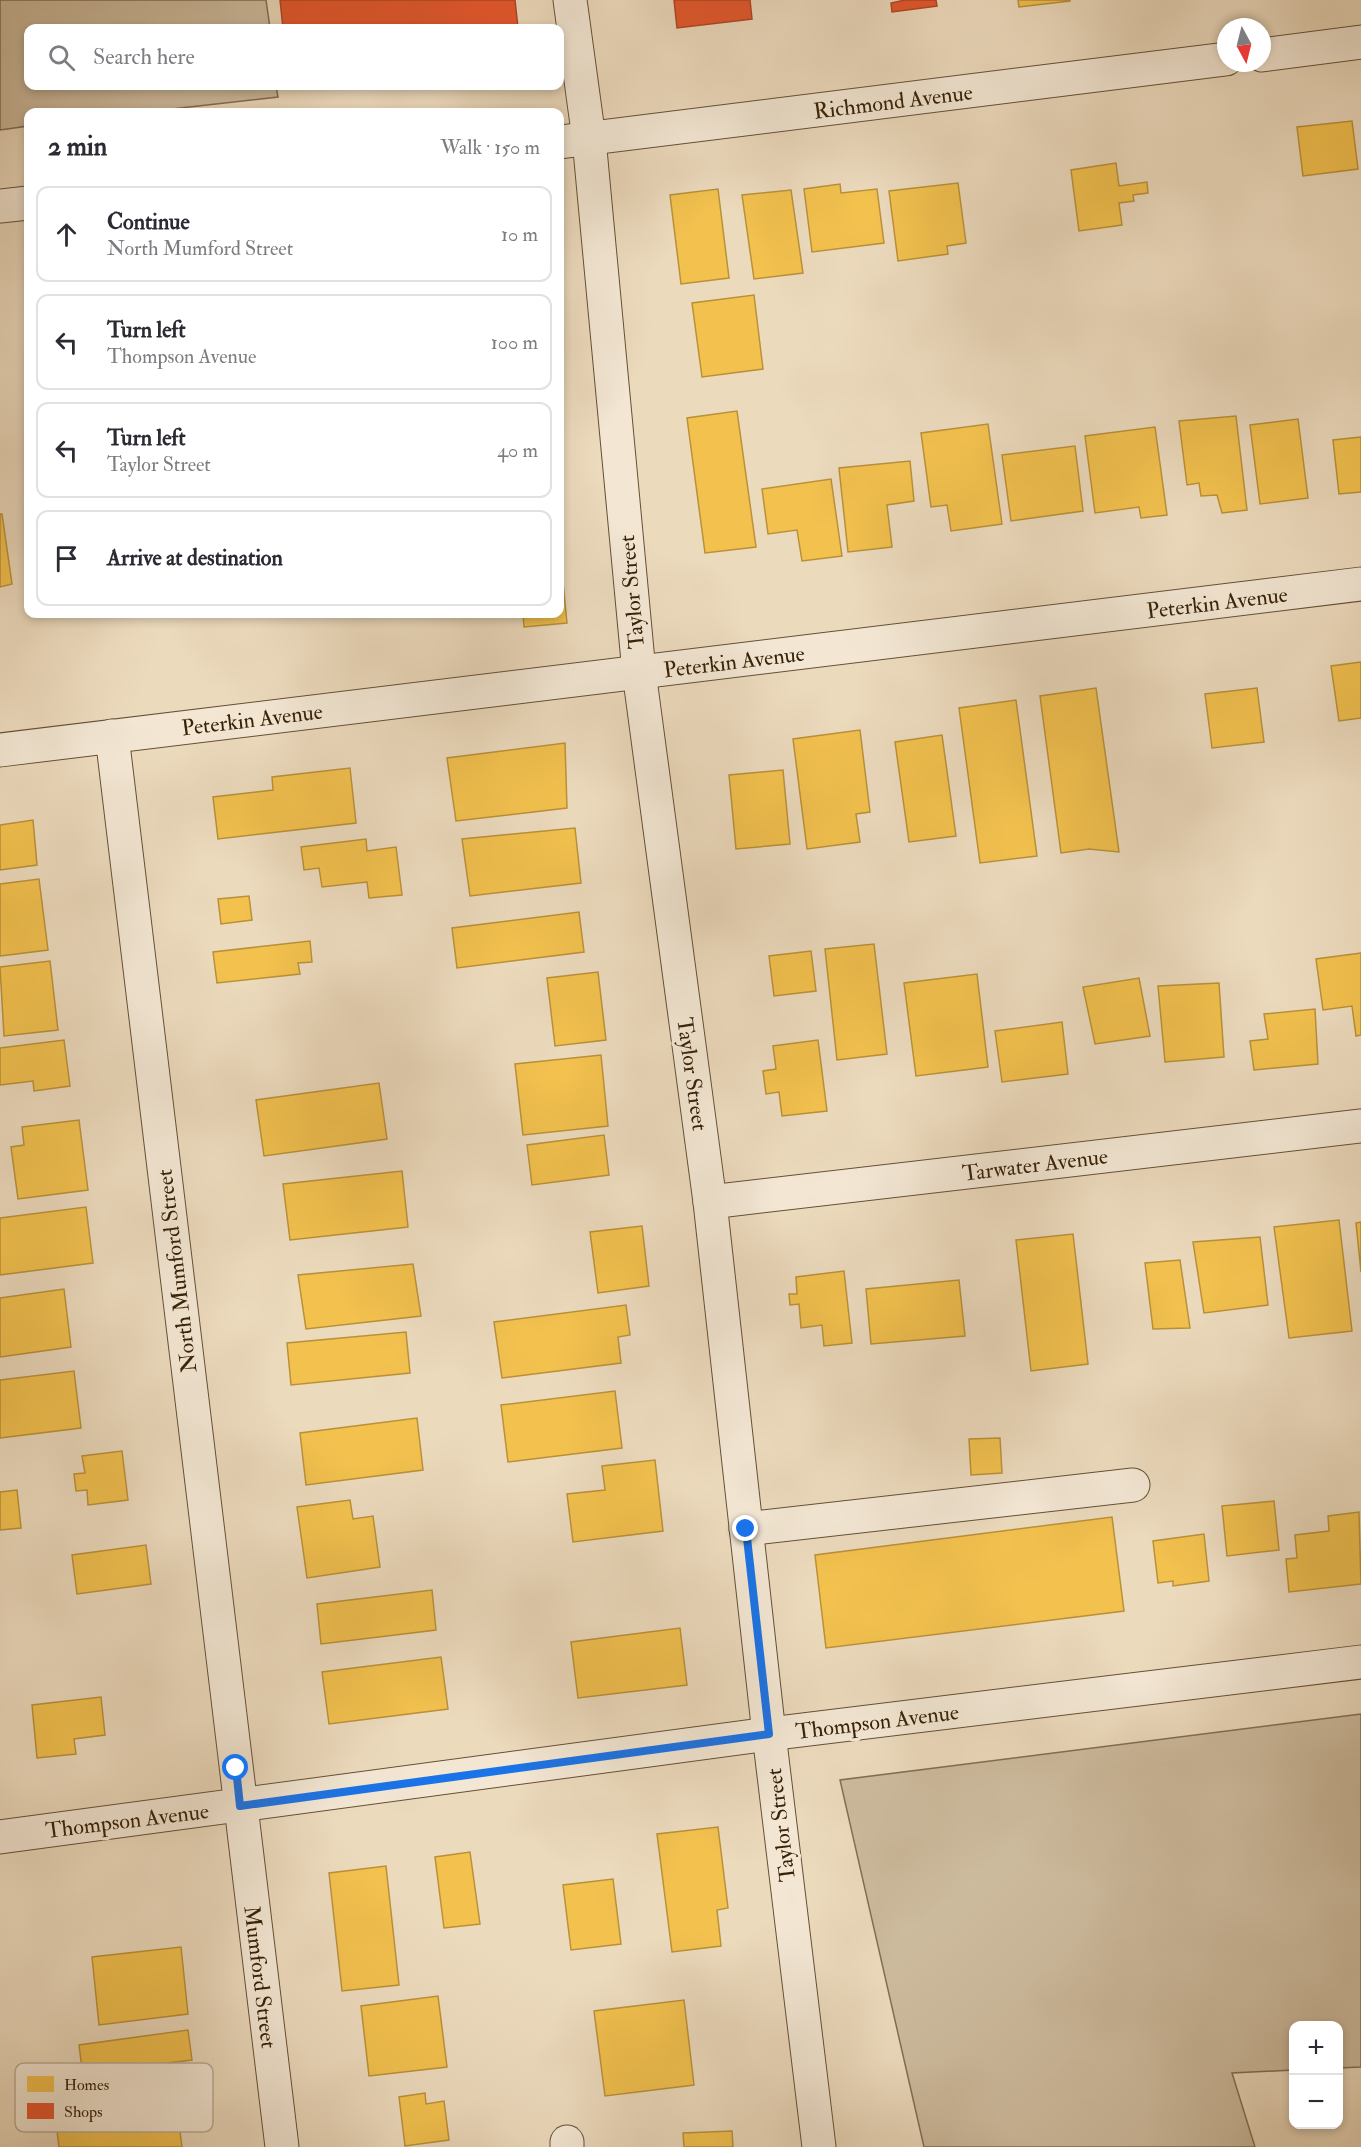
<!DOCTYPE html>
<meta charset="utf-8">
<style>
:root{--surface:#fff;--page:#f7f7f7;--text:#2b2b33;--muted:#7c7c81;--line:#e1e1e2}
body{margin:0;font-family:"IM FELL Double Pica",serif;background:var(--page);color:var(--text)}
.controls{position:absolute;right:18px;bottom:18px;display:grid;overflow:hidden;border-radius:12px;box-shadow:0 3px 9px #0003}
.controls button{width:54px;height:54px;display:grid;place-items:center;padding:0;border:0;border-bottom:2px solid var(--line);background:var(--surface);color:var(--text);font:30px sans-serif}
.compass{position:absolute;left:1217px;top:18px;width:54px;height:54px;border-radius:50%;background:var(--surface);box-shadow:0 3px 9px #0003;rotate:173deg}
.stop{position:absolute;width:18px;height:18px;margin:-14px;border:4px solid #1a73e8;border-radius:50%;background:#fff}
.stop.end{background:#1a73e8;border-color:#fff;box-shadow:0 2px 6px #0008}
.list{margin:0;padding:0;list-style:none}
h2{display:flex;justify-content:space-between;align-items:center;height:78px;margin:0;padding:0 24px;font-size:26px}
h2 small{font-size:20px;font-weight:400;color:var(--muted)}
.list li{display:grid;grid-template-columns:39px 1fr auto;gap:18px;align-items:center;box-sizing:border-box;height:96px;margin:0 12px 12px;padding:0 12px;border:2px solid var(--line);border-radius:12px}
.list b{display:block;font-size:22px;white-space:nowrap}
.list p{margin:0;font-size:20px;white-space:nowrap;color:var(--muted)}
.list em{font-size:20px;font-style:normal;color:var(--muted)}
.icon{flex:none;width:33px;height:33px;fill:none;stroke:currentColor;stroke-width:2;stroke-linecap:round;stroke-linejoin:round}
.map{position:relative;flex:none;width:1361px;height:2147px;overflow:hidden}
.search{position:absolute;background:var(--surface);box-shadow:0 3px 9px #0003;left:24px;top:24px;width:540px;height:66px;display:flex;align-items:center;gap:15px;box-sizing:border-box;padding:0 21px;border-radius:12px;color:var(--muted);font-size:22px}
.panel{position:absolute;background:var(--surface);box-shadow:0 3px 9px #0003;left:24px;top:108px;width:540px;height:510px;border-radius:12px}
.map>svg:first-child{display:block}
.green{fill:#cdbb9e;stroke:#826e53;stroke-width:1.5}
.homes{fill:#f2c14e;stroke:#ba9139;stroke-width:1.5}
.shops{fill:#e4572e;stroke:#b04723;stroke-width:1.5}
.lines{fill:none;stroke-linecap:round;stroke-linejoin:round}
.minor-casing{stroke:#645035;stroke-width:35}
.minor{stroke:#f3e7d4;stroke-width:33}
.route{stroke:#1a73e8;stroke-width:8}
.labels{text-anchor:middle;stroke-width:6;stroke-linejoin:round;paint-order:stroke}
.street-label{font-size:22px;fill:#372208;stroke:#f3e7d4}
.key{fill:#f3e7d4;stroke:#bbac97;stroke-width:1.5}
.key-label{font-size:16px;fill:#372208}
</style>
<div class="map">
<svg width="1361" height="2147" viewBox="0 0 1361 2147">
<rect width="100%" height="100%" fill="#ecdabd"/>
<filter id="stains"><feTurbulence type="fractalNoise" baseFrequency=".00333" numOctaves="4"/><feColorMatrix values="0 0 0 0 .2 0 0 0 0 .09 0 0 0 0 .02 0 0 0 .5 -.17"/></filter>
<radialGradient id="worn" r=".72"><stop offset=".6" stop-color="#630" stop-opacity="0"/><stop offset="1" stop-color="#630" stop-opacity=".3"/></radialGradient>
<g class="green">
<path d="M0,0H266L270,28H28V86H276L278,97L145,112H28V126L0,130Z"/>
<path d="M1361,1714V2067L1339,2068L1338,2026H1294L1293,2070L1232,2073L1255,2147H924L840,1780Z"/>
</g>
<g class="homes">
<path d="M1018,0H1070V1L1019,7Z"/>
<path d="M1352,121L1358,169L1303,176L1297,127Z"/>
<path d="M1116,163L1119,186L1147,182L1148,193L1133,195L1134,201L1119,203L1122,225L1079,231L1071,170Z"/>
<path d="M958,183L966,243L947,246L948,254L898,261L889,191Z"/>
<path d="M840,184L841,193L877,189L884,243L812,252L804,189Z"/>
<path d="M718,189L729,278L681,284L670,195Z"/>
<path d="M791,190L803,273L754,279L742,195Z"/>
<path d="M754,295L763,369L702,377L692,303Z"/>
<path d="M737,411L756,547L705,553L687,418Z"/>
<path d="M1236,416L1247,510L1222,513L1217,495L1201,496L1199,483L1187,485L1179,421Z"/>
<path d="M1298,419L1308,498L1260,504L1250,425Z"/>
<path d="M988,424L1002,524L951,531L947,505L931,507L921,433Z"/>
<path d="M1155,427L1167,515L1141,518L1139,507L1095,513L1085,436Z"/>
<path d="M1361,437V492L1339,494L1333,440Z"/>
<path d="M1075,446L1083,511L1011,521L1002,455Z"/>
<path d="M910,461L914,501L887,505L892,547L848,552L839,468Z"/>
<path d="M831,479L842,556L802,561L797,530L768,534L762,489Z"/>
<path d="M0,514H2L12,584L0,587Z"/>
<path d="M560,552L567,623L524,627L523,614H560Z"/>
<path d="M1361,662V718L1339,721L1331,666Z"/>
<path d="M1096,688L1119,852L1089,849L1061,853L1040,696Z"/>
<path d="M1257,688L1264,742L1212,748L1205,694Z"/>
<path d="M1016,700L1037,856L980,863L959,708Z"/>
<path d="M860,730L870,812L856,814L860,842L807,849L793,739Z"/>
<path d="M942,735L956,836L909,842L895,742Z"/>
<path d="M565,743L567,808L456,821L447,758Z"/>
<path d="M350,768L356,823L218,839L213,797L273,790L272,777Z"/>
<path d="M783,770L790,844L736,849L729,775Z"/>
<path d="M33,820L37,865L0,870V825Z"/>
<path d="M575,828L581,883L470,896L462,839Z"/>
<path d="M366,839L367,851L396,847L402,895L369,898L367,882L322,887L319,868L304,870L301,847Z"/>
<path d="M39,879L48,950L0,956V884Z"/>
<path d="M249,896L252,920L221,924L218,899Z"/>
<path d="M579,912L584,952L457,968L452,928Z"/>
<path d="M310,941L312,962L298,963L300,974L217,983L213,952Z"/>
<path d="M874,944L887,1054L837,1060L825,949Z"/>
<path d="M811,951L816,991L774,996L769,956Z"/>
<path d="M1361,953V1035L1356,1036L1352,1006L1323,1010L1316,959Z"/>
<path d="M50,961L58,1030L4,1036L0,967Z"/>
<path d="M598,972L606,1040L555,1046L547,978Z"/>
<path d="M977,974L988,1067L916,1076L904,983Z"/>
<path d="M1139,978L1150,1036L1095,1044L1083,987Z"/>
<path d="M1219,983L1224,1057L1165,1062L1158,986Z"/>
<path d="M1315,1009L1318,1064L1254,1070L1250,1041L1268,1039L1264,1014Z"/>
<path d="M1062,1022L1068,1074L1002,1082L995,1031Z"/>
<path d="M64,1040L70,1086L34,1091L33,1081L0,1085V1048Z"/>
<path d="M818,1040L827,1111L782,1116L779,1092L766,1094L763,1071L776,1069L773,1046Z"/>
<path d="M601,1055L608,1126L523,1135L515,1064Z"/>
<path d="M379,1083L387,1139L264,1156L256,1100Z"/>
<path d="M79,1120L88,1190L18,1199L11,1147L24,1145L22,1127Z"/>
<path d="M604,1135L609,1175L532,1185L527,1145Z"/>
<path d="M402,1171L408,1227L290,1240L283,1184Z"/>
<path d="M86,1207L93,1263L0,1275V1218Z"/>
<path d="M1339,1220L1352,1331L1289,1338L1274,1227Z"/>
<path d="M1361,1222V1272L1356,1223Z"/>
<path d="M642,1226L649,1286L598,1293L590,1232Z"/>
<path d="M1073,1234L1088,1364L1031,1371L1016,1240Z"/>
<path d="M1260,1237L1268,1305L1204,1313L1193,1242Z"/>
<path d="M1180,1260L1190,1328L1153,1329L1145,1263Z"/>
<path d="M413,1264L421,1316L306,1329L298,1275Z"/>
<path d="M844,1271L852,1343L824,1346L822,1325L801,1328L799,1304L790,1305L789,1294H797L796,1277Z"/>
<path d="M959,1280L965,1336L871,1344L866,1289Z"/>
<path d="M64,1289L71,1347L0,1357V1298Z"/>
<path d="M626,1305L630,1335L618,1337L621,1363L502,1378L494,1322Z"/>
<path d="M406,1332L410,1373L291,1385L287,1343Z"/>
<path d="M74,1371L81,1428L0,1438V1380Z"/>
<path d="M615,1391L622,1448L508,1462L501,1405Z"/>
<path d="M417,1418L423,1470L306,1485L300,1433Z"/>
<path d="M1000,1438L1002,1473L971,1475L969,1439Z"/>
<path d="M122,1451L128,1500L88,1505L87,1490L76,1491L74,1474L85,1473L82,1456Z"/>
<path d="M655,1460L663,1531L573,1542L567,1494L605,1490L602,1466Z"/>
<path d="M17,1490L21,1528L0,1530V1492Z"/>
<path d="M350,1500L353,1519L373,1516L380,1567L307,1578L297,1507Z"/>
<path d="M1274,1501L1279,1550L1227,1556L1222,1506Z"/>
<path d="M1359,1512L1361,1584L1289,1592L1286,1559L1297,1558L1295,1535L1329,1531L1328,1516Z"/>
<path d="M1112,1517L1124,1611L826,1648L815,1555Z"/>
<path d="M1204,1534L1209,1581L1173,1586V1581L1158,1583L1153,1541Z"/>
<path d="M146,1545L151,1584L77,1594L72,1555Z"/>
<path d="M432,1590L436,1630L321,1644L317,1604Z"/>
<path d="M680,1628L687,1685L578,1698L571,1642Z"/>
<path d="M441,1657L448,1709L329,1724L322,1672Z"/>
<path d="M101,1697L105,1735L74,1739L76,1754L37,1758L32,1705Z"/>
<path d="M718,1827L728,1908L717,1910L721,1946L672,1952L657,1834Z"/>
<path d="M470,1852L480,1924L444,1928L435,1857Z"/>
<path d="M386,1866L399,1985L342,1991L329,1873Z"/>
<path d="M613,1879L621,1944L571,1950L563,1885Z"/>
<path d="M181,1947L188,2014L99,2025L92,1957Z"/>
<path d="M438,1996L447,2067L369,2076L361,2006Z"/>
<path d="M684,2000L694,2085L605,2096L594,2011Z"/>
<path d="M188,2030L192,2060L151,2065L155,2093L86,2102L79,2045Z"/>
<path d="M425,2093L426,2104L444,2101L449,2140L405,2146L399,2097Z"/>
<path d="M178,2117L182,2147H59L57,2131Z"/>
<path d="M732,2131L733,2147H684L683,2133Z"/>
</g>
<g class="shops">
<path d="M280,0H515L518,28H283Z"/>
<path d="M674,0H750L752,19L677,28Z"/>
<path d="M905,0H936L937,6L892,12L891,3Z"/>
<path d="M290,86H322L291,89Z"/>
</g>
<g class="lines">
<g class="minor-casing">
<g id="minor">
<path d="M570,0L589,139L639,672L710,1202L769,1734L819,2147"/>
<path d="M1262,55L1361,42"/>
<path d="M560,142L1226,59"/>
<path d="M0,206L28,203"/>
<path d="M112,736L282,2147"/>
<path d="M0,750L1361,584"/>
<path d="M710,1202L1361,1126"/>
<path d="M746,1529L1133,1485"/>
<path d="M0,1837L769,1734L1361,1662"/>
<path d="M567,2142V2147"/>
</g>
</g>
<use href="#minor" class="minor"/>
</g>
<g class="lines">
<path class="route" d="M236,1768L240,1806L769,1734L746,1529"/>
</g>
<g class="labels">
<g class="street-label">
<text transform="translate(893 101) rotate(-7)" y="8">Richmond Avenue</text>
<text transform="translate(631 592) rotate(-95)" y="8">Taylor Street</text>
<text transform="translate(1217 602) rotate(-7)" y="8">Peterkin Avenue</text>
<text transform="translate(734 661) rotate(-7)" y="8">Peterkin Avenue</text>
<text transform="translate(252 719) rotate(-7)" y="8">Peterkin Avenue</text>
<text transform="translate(693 1074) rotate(82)" y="8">Taylor Street</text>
<text transform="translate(1035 1164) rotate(-7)" y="8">Tarwater Avenue</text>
<text transform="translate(176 1271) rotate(-97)" y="8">North Mumford Street</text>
<text transform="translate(877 1721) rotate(-7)" y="8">Thompson Avenue</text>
<text transform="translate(127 1820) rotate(-7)" y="8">Thompson Avenue</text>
<text transform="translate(780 1825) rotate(-97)" y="8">Taylor Street</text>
<text transform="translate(261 1977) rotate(83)" y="8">Mumford Street</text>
</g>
</g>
<rect x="15" y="2063" width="198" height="69" rx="9" class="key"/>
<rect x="27" y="2076" width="27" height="16" fill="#f2c14e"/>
<rect x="27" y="2103" width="27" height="16" fill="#e4572e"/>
<g class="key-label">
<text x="64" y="2090">Homes</text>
<text x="64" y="2117">Shops</text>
</g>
<rect width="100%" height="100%" filter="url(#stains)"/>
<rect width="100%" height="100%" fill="url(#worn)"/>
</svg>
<div class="controls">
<button>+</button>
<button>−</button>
</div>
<svg class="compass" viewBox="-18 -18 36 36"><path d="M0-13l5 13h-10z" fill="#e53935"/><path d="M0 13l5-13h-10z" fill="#7c7c81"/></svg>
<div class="stop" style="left:236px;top:1768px"></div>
<div class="stop end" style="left:746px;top:1529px"></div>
<div class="search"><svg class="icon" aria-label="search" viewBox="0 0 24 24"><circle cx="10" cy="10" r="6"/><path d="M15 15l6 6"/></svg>Search here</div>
<section class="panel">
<h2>2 min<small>Walk · 150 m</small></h2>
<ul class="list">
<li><svg class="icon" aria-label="ahead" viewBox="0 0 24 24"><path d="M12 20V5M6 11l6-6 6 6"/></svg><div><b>Continue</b><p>North Mumford Street</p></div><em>10 m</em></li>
<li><svg class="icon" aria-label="left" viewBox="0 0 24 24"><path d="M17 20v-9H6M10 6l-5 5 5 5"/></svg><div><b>Turn left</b><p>Thompson Avenue</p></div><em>100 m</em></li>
<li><svg class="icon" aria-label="left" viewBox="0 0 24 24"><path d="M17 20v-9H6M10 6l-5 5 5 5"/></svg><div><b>Turn left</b><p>Taylor Street</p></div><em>40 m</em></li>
<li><svg class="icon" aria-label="arrive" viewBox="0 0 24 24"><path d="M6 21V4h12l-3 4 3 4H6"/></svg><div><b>Arrive at destination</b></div></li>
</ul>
</section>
</div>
